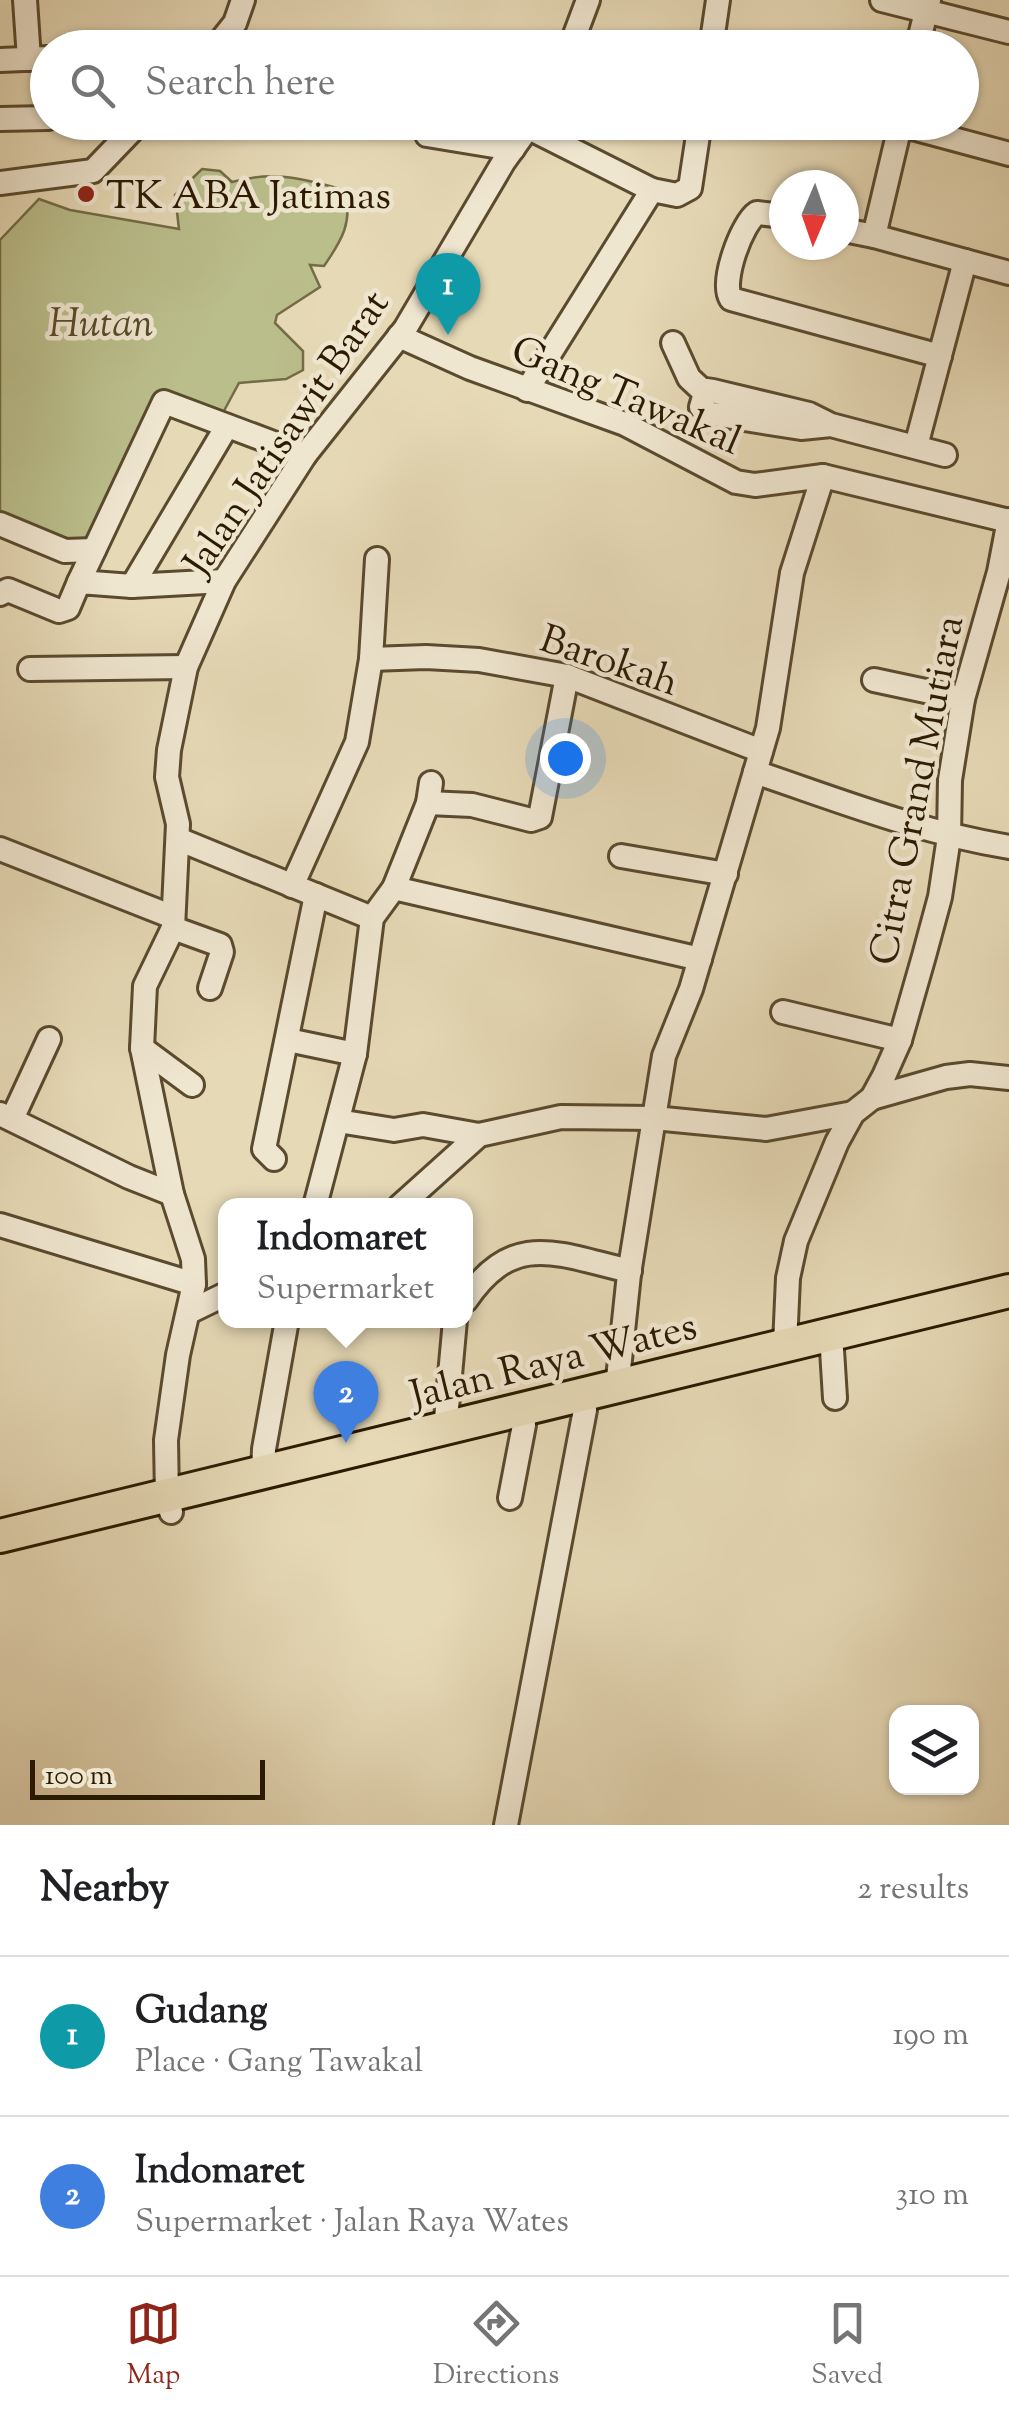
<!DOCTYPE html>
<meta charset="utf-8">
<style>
:root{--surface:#fff;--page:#f6f6f6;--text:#202124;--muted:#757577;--line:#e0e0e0;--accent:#8f2418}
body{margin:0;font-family:"Sorts Mill Goudy",serif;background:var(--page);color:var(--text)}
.controls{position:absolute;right:30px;bottom:30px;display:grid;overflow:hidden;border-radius:20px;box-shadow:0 2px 8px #0004}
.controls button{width:90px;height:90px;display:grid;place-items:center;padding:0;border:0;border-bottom:2px solid var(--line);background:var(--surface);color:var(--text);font:50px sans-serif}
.compass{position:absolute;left:769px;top:170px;width:90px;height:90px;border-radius:50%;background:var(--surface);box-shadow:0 2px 8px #0004;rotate:182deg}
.scale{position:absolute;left:30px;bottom:25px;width:235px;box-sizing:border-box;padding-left:10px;border:5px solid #2c1b01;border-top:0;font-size:28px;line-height:35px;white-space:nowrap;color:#2c1b01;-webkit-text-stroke:8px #efe6d0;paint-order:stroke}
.you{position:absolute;left:565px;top:758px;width:35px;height:35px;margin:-25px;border:8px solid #fff;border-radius:50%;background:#1a73e8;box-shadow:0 0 0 15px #1a73e833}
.badge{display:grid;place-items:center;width:65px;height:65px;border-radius:50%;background:var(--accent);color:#fff;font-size:32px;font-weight:700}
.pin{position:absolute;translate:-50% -82px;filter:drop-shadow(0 2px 5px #0008)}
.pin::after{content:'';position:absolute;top:52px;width:35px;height:30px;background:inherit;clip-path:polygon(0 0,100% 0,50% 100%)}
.popup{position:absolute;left:218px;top:1198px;width:255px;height:130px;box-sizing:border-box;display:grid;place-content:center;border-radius:20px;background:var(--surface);filter:drop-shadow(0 2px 8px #0005);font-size:32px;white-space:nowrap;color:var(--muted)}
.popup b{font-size:38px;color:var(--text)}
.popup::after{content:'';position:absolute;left:50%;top:100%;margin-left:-20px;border:20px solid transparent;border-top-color:var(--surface)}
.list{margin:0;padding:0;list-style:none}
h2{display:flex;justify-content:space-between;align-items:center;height:130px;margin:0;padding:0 40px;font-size:42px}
h2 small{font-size:32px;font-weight:400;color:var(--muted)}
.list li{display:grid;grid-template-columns:65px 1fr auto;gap:30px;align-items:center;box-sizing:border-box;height:160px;padding:0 40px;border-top:2px solid var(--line)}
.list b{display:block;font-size:38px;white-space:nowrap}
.list p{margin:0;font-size:32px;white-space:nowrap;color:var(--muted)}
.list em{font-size:32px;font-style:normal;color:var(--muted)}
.icon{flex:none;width:55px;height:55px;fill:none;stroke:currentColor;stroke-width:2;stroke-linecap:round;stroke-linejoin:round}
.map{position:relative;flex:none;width:1009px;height:1825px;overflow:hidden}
.search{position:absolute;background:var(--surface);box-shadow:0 2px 8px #0004;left:30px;right:30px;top:30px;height:110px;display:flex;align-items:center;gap:25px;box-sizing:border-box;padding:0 35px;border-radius:55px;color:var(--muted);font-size:38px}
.sheet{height:450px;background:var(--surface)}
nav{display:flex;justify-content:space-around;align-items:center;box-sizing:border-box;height:140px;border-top:2px solid var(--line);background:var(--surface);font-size:28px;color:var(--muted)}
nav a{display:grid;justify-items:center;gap:5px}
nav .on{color:var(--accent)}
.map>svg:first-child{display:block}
.green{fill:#babe8b;stroke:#736c46;stroke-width:2.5}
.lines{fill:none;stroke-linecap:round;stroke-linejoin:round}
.minor-casing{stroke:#5a4a2e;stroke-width:28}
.highway-casing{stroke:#2c1b01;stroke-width:38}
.path{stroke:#2c1b01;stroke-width:2.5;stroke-dasharray:2.5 5;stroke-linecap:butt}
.minor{stroke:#efe6d0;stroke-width:22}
.highway{stroke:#e6d9b6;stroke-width:32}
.poi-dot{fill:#8f2418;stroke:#efe6d0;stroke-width:4}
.labels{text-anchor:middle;stroke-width:9;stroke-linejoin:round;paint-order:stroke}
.poi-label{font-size:40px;fill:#2c1b01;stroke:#efe6d0;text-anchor:start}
.park-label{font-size:40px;font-style:italic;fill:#574c2a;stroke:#efe6d0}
.street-label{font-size:40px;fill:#2c1b01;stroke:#efe6d0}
</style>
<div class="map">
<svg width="1009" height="1825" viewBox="0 0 1009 1825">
<rect width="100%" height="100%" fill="#e6d9b6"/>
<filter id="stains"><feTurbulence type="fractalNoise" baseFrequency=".002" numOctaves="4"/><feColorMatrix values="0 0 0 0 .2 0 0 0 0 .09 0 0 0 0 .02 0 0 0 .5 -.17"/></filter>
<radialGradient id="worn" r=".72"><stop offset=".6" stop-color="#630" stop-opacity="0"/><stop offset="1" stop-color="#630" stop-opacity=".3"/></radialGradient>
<path class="green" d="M202,169L220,171L232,182C275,170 303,179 345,190C353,222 342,240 324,266L310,265L320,287L277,315L275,323L303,351V370L286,379L239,383L218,422L169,401L94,550L0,524V240L39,199L70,210L179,229L175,195Z"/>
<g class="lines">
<g class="minor-casing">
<g id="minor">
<path d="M25,0L29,59"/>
<path d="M882,0L1009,32"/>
<path d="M215,48L235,23L243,0"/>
<path d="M570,48L588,0"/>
<path d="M711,48L718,0"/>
<path d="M917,48L929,0"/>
<path d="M0,60L48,58"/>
<path d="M0,119L48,118"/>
<path d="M890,122L1009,154"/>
<path d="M901,122L874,236L1009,273"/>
<path d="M427,135L513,149"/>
<path d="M0,183L93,171L140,122"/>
<path d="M652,190L677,195L690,188L700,122"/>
<path d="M784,216L757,213C742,223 720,282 731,299L940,356"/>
<path d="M844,230L874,236"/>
<path d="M399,336L470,368L625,424L736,482L755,485L823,476L1009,521"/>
<path d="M673,343L689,378L704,392"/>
<path d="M527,390L652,190L529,128"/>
<path d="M831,425L801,428L707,413L701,407L706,390L713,391L809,414L831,425L945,455"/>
<path d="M916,446L965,261"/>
<path d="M0,524L65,551L94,550"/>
<path d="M79,582L164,402L305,455"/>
<path d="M132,586L227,426"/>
<path d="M0,594L8,590L59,611L68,608L79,582L132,586L224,581"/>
<path d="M371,659L426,657L479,660L567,676L761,751"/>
<path d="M30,669L186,667"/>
<path d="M874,680L963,699"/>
<path d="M755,772C841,801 919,832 1009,847"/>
<path d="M428,803L472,805L531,820L540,817L567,676"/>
<path d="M178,839L372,918"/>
<path d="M0,849L173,917"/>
<path d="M621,856L726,874"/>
<path d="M292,886L357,742L371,659L377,559"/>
<path d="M394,888L428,803L431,783"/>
<path d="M173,928L220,945L222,952L210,988"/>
<path d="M783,1012L900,1040"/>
<path d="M288,1040L355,1054"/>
<path d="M142,1048L192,1085"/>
<path d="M872,1098L946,1077L970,1074L1009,1078"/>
<path d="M0,1114L129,1177L172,1194"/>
<path d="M12,1119L49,1039"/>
<path d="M338,1121L394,1130L423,1125L479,1135"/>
<path d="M274,1159L264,1149L316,895"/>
<path d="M315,1206L355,1054L372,918L394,888L700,959"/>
<path d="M400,1206L479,1135L561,1117L654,1118L766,1129L853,1113"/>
<path d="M0,1225L194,1284"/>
<path d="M466,1300C514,1229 559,1255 630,1271"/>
<path d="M189,1312L226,1294"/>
<path d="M785,1345L788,1278L796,1241L837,1142L853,1113L872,1098L884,1076L900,1040L924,956L940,897L949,837L950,780L963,699L999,572L1009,520"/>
<path d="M832,1350L835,1398"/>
<path d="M617,1388L629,1274L664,1056L691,989L768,728L792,573L823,476"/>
<path d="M445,1430L455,1320"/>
<path d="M263,1472L264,1449L287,1320"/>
<path d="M510,1498L524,1425"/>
<path d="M171,1512L167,1497L166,1440L178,1355L194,1284L193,1259L172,1194L142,1048L145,986L173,928L178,824L167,777L169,750L186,667L224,581L305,455L405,329L504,161L532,122"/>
<path d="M506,1825L585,1410"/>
</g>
</g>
<g class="highway-casing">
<path id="highway" d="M0,1536L1009,1291"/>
</g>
<path class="path" d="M395,135L399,122"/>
<use href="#minor" class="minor"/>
<use href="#highway" class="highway"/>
</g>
<circle class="poi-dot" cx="86" cy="194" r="10"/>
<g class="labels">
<g class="poi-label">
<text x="106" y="208">TK ABA Jatimas</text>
</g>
<g class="park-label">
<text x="101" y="336">Hutan</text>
</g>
<g class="street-label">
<text transform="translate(627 394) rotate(23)" y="14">Gang Tawakal</text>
<text transform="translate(285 432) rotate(-56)" y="14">Jalan Jatisawit Barat</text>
<text transform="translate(610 659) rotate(19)" y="14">Barokah</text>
<text transform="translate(915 790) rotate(-79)" y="14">Citra Grand Mutiara</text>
<text transform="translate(553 1359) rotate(-14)" y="14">Jalan Raya Wates</text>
</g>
</g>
<rect width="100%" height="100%" filter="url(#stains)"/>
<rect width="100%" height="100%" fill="url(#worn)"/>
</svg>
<div class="controls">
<button><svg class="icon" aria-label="layers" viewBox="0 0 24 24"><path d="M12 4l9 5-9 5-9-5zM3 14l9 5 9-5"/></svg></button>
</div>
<svg class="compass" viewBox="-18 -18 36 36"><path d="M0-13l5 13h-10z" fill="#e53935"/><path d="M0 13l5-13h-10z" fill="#757577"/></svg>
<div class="scale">100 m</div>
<div class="you"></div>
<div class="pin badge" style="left:448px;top:335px;background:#0f9aa8">1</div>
<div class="pin badge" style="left:346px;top:1443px;background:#3f7fe0">2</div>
<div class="popup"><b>Indomaret</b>Supermarket</div>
<div class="search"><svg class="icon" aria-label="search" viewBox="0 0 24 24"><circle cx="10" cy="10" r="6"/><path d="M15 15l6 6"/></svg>Search here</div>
</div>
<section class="sheet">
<h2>Nearby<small>2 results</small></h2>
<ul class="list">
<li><span class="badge" style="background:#0f9aa8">1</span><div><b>Gudang</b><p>Place · Gang Tawakal</p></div><em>190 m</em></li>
<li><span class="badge" style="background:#3f7fe0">2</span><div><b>Indomaret</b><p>Supermarket · Jalan Raya Wates</p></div><em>310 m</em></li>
</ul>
</section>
<nav>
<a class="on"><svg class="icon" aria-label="map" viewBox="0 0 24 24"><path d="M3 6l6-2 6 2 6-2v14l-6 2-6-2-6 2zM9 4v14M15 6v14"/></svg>Map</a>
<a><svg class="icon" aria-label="directions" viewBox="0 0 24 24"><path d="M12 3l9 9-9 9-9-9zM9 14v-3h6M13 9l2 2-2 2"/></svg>Directions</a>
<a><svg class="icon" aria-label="saved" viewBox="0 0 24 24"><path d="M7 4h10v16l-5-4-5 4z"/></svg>Saved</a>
</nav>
